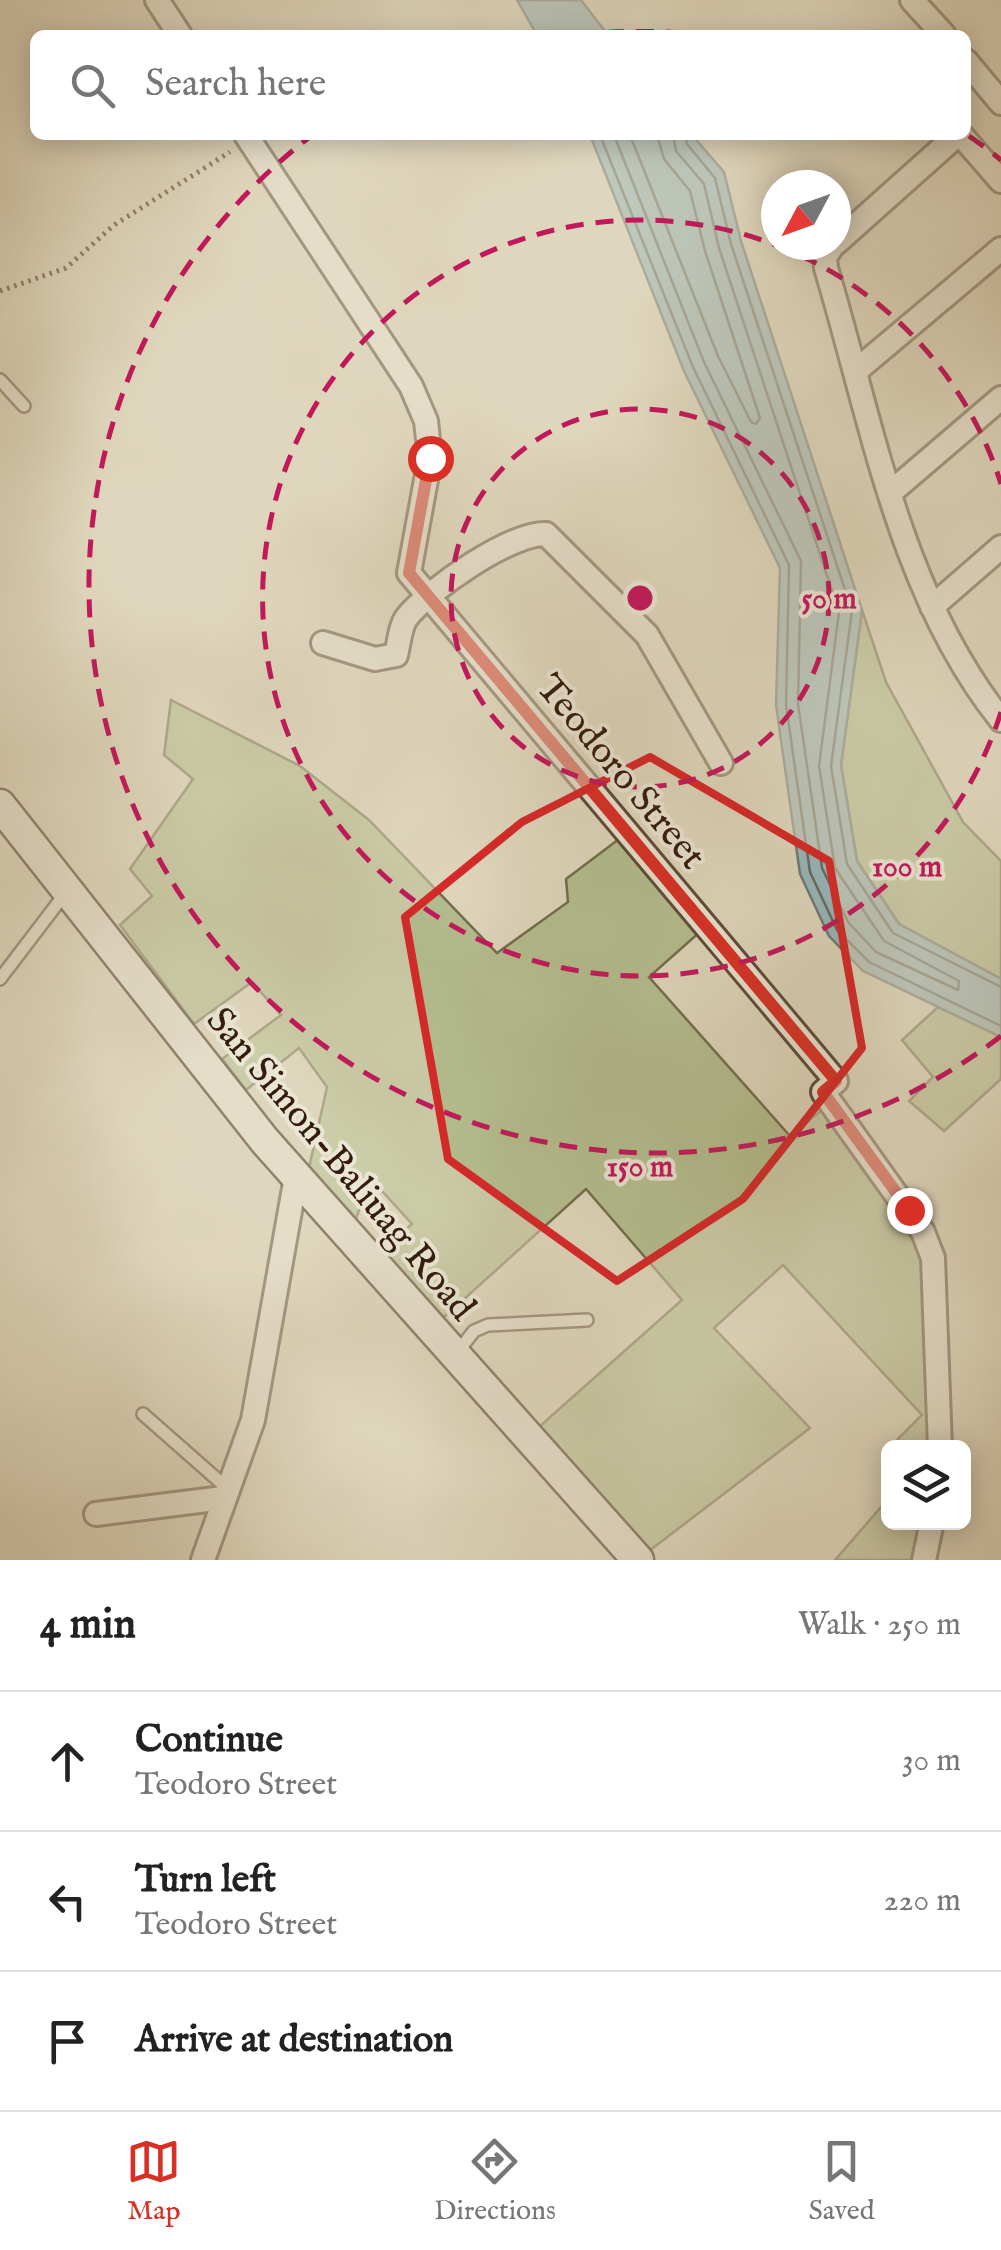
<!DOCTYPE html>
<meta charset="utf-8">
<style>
:root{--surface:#fff;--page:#f2f2f2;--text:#222;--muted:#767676;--line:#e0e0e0;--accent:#d93025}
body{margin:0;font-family:"IM FELL English",serif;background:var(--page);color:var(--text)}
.controls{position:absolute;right:30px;bottom:30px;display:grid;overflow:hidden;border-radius:15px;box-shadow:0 5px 25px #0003}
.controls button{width:90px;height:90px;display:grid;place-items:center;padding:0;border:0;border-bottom:2px solid var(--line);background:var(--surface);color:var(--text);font:50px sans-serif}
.compass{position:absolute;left:761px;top:170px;width:90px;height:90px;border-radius:50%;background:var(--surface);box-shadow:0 5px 25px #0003;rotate:229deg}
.stop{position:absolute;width:30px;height:30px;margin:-22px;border:8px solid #d93025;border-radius:50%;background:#fff}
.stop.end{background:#d93025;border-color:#fff;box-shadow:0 2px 10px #0008}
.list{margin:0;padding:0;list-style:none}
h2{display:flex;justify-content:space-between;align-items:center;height:130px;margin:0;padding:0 40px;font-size:42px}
h2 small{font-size:32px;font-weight:400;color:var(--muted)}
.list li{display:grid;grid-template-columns:65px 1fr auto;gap:30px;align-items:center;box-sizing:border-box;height:140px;padding:0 40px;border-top:2px solid var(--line)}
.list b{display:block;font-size:38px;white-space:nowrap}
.list p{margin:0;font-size:32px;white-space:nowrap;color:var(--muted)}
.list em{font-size:32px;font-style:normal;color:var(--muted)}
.icon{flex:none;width:55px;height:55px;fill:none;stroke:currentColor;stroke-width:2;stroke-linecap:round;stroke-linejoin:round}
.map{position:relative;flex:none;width:1001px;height:1560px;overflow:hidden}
.search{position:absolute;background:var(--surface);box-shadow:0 5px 25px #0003;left:30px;right:30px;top:30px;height:110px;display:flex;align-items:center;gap:25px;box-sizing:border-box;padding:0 35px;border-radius:15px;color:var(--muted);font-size:38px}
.sheet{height:550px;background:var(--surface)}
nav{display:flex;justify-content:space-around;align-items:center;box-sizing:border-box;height:140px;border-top:2px solid var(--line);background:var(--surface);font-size:28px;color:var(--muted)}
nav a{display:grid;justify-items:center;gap:5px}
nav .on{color:var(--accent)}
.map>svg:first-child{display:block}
.green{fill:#b4be8f;stroke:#746d4d;stroke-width:2.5}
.water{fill:#97b7bb;stroke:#6f7975;stroke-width:2.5}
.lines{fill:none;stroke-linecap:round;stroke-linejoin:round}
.shore{stroke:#656a63;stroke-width:2.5}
.service-casing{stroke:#5e4b38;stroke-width:16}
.minor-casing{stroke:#5e4b38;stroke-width:28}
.secondary-casing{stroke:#331c0b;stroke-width:35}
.path{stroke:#331c0b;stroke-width:5;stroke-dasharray:2.5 5;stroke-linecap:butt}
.service{stroke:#eae5d4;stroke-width:11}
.minor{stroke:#eae5d4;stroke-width:22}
.secondary{stroke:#eae5d4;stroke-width:30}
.route{stroke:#d93025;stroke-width:12}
.marked{fill:none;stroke:#d62828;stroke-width:8;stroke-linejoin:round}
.ring{fill:none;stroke:#c2185b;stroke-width:5;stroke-dasharray:18 12}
.labels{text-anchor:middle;stroke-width:8;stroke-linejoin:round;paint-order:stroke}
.street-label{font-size:38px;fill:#331c0b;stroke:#eae5d4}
.centre{fill:#c2185b;stroke:#eae5d4;stroke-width:5}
.ring-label{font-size:30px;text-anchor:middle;font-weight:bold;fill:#c2185b;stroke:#eae5d4;stroke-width:8;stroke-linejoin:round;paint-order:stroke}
</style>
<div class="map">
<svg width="1001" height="1560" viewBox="0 0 1001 1560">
<rect width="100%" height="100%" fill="#dfd7bd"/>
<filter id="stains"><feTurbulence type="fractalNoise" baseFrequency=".002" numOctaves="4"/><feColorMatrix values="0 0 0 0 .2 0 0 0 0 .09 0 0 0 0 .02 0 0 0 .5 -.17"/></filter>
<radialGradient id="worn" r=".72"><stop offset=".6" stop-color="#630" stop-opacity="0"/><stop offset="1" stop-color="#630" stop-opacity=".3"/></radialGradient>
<g class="green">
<path d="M862,610L886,682L963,822L1001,861V979L899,924L857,861L841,765Z"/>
<path d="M171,700L300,766L369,820L497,953L568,902L566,879L623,836L702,930L649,977L790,1136L823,1109L904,1216L923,1257L934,1447L892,1445L922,1415L783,1265L714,1328L810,1428L649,1551L540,1426L682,1300L586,1189L442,1319L380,1252L412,1224L370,1178L355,1222L309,1168L327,1087L299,1048L246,1090L222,1059L281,1015L252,982L194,1024L120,925L152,896L130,869L193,779L164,755Z"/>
<path d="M938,1007L1001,1037V1079L944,1131L909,1101L933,1077L902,1040Z"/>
<path d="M888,1499V1522L924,1523L916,1560H835Z"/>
</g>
<g class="water">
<path d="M517,0H581L608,35H537Z"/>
<path d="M590,135H692L724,172L741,241L862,610L841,765L857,861L899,924L1001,979V1037L863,971L829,936L800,874L776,705L780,568L684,371Z"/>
</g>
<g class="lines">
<g class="shore">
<path d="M600,135L693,367L789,565L786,705L810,872L837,930L869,962L1001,1026"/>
<path d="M614,135L704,362L801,561L798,704L822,868L848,922L876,952L958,990L959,981L884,941L835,868L819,766L839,612L719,248L704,184L676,151L673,135"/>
<path d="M630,135L718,356L751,422L756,424L760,418L705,251L690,191L664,159L657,135"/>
<path d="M685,135L687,144L715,178L731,244L852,611L831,766L847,864L893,933L1001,987"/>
</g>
<g class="service-casing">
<g id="service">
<path d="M0,380L24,406"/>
<path d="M0,979L67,891"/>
<path d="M456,1354L474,1331L488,1325L587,1320"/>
<path d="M143,1414L227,1488"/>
</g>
</g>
<g class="minor-casing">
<g id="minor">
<path d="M157,0L180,35"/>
<path d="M912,0L944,35"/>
<path d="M966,61L1001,103"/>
<path d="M246,135L411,386L426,421L430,458L409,573L836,1081L823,1092L923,1232L933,1258L940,1448"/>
<path d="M961,135L1001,181"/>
<path d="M836,243L957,135"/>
<path d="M833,245L825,257L826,268C872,421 899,592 1001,720"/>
<path d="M857,370L1001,249"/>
<path d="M890,493L1001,398"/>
<path d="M932,607L1001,547"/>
<path d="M323,643L375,659L396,655C399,644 400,626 407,617C430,589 510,533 546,534L647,635L721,763"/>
<path d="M96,1514L223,1498"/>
<path d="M203,1560L253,1420L296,1177"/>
<path d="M924,1560L932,1522"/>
</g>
</g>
<g class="secondary-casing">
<path id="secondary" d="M0,805L265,1141L638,1560"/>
</g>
<path class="path" d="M0,291L66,268L114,225L230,152"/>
<use href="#service" class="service"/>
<use href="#minor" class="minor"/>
<use href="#secondary" class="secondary"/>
</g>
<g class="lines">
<path class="route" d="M430,458L409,573L836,1081L823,1092L909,1210"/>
</g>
<path d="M0 0H1001V1560H0ZM650,757L829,861L862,1048L743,1199L617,1281L448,1159L405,917L522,822Z" fill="#dfd7bd" fill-opacity=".55" fill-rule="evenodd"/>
<path class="marked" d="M650,757L829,861L862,1048L743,1199L617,1281L448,1159L405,917L522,822Z"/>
<g class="ring">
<circle cx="640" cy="598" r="189"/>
<path d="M1001 712A378 378 0 1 1 1001 484"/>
<path d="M1001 1036A567 567 0 1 1 311 136M576 35A567 567 0 0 1 704 35M969 136A567 567 0 0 1 1001 160"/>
</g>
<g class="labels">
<g class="street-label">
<text transform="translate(622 771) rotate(50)" y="13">Teodoro Street</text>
<text transform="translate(342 1163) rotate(50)" y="13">San Simon-Baliuag Road</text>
</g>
</g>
<circle cx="640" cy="598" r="15" class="centre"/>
<g class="ring-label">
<text x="829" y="608">50 m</text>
<text x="907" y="876">100 m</text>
<text x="640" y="1176">150 m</text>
</g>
<rect width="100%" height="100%" filter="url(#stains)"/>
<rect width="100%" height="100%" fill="url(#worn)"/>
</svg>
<div class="controls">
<button><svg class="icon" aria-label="layers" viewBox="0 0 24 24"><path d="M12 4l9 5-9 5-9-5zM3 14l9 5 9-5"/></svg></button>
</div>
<svg class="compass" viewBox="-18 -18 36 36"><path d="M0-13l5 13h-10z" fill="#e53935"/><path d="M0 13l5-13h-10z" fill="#767676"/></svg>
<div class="stop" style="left:430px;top:458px"></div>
<div class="stop end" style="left:909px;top:1210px"></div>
<div class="search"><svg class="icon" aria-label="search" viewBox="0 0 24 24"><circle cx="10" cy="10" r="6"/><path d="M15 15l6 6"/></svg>Search here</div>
</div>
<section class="sheet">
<h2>4 min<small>Walk · 250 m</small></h2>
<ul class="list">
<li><svg class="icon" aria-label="ahead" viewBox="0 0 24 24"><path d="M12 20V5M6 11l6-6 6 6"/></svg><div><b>Continue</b><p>Teodoro Street</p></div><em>30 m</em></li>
<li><svg class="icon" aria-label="left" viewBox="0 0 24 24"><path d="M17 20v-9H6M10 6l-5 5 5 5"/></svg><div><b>Turn left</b><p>Teodoro Street</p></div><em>220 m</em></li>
<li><svg class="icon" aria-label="arrive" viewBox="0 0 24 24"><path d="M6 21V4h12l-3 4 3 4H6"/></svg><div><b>Arrive at destination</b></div></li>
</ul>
</section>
<nav>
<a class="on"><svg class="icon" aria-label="map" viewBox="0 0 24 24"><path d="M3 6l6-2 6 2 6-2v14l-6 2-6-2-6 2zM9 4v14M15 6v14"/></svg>Map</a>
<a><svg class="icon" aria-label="directions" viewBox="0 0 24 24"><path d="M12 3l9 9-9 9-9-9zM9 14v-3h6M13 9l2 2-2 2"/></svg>Directions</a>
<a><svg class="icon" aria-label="saved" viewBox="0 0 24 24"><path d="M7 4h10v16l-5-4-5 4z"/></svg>Saved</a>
</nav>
